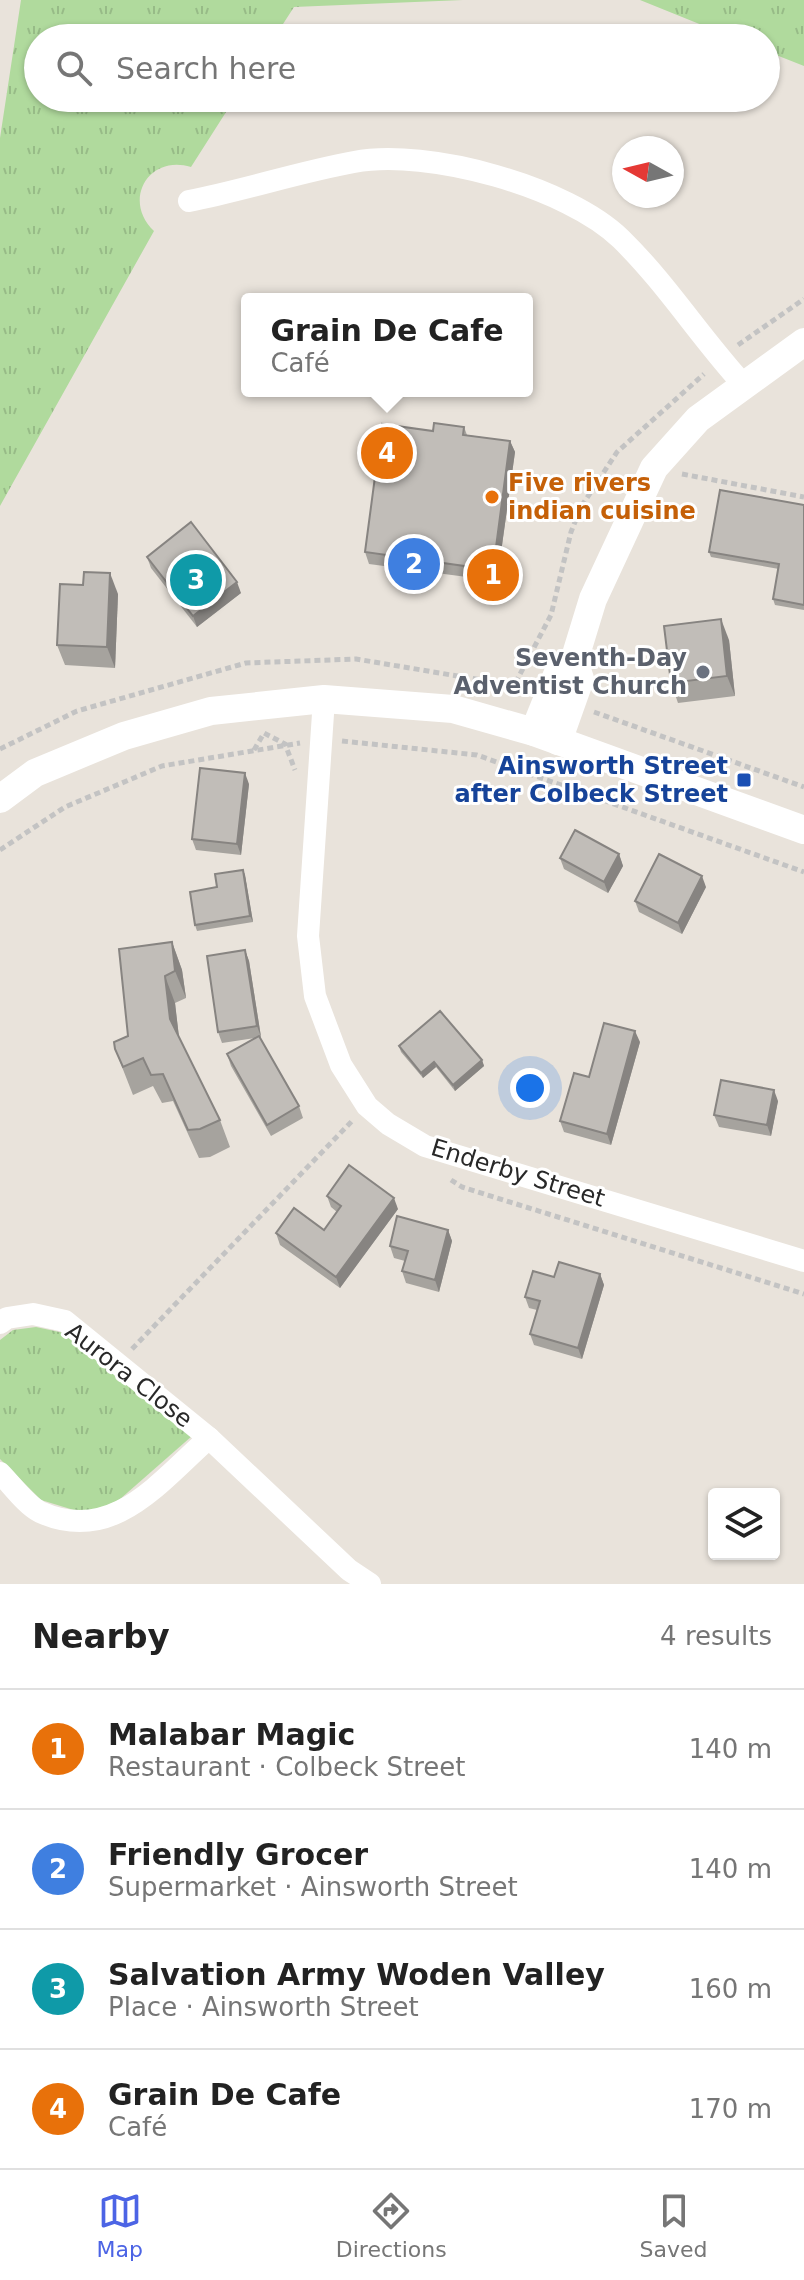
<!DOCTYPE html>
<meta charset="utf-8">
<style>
:root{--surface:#fff;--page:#f2f2f2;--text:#222;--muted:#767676;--line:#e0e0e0;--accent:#4c64e5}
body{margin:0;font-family:"DejaVu Sans",sans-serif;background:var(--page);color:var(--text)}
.controls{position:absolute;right:24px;bottom:24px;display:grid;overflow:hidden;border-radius:8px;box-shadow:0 2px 6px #0004}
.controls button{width:72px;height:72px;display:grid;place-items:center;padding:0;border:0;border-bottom:2px solid var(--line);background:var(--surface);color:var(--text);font:40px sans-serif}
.compass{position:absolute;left:612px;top:136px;width:72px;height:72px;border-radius:50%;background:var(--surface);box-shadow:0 2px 6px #0004;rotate:278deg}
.you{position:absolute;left:530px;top:1088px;width:28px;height:28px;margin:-20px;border:6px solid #fff;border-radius:50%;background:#1a73e8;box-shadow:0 0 0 12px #1a73e833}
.badge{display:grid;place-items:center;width:52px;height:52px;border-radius:50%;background:var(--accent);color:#fff;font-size:26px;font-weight:700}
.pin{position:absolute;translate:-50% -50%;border:4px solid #fff;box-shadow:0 2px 8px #0006}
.popup{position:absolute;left:241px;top:293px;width:292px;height:104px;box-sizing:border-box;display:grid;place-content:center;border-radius:8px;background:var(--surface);filter:drop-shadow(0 2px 6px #0005);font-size:26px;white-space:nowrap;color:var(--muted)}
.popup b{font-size:30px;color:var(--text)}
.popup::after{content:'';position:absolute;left:50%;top:100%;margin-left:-16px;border:16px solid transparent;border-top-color:var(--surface)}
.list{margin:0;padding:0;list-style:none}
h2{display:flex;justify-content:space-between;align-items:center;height:104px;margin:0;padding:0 32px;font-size:34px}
h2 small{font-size:26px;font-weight:400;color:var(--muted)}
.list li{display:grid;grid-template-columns:52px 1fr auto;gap:24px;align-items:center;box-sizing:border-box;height:120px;padding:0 32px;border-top:2px solid var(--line)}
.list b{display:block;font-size:30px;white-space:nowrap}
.list p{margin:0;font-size:26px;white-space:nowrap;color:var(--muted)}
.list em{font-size:26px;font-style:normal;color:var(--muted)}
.icon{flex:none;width:44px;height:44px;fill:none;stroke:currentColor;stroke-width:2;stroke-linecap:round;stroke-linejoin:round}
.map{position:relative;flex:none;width:804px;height:1584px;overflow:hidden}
.search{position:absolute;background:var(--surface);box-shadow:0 2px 6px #0004;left:24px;right:24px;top:24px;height:88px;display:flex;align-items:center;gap:20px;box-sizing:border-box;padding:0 28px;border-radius:44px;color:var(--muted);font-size:30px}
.sheet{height:584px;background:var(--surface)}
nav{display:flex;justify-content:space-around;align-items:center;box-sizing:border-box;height:112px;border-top:2px solid var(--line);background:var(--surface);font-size:22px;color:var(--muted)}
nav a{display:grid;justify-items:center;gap:4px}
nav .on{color:var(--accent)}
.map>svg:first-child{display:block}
.grass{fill:url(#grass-tufts)}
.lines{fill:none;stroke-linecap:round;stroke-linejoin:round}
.path{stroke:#c3c3c3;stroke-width:5;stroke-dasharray:6 4;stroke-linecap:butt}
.minor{stroke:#fff;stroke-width:22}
.tertiary{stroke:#fff;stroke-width:28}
.wall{fill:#a6a39e}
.shaded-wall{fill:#878481}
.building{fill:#c1bdb8;stroke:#878481;stroke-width:2}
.food-dot{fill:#e8710a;stroke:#fff;stroke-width:3}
.worship-dot{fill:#6b7280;stroke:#fff;stroke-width:3}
.transit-dot{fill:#1a4fb4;stroke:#fff;stroke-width:3}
.labels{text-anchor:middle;stroke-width:6;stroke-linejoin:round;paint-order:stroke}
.food-label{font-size:24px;font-weight:bold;fill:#c56008;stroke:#fff;text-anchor:start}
.worship-label{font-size:24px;font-weight:bold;fill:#5b616d;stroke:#fff;text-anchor:end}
.transit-label{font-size:24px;font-weight:bold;fill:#164399;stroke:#fff;text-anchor:end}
.street-label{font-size:24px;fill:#282828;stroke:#fff}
</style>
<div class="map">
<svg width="804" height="1584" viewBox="0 0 804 1584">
<defs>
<pattern id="grass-tufts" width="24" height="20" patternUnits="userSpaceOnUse" patternTransform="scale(2)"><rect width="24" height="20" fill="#b0da9d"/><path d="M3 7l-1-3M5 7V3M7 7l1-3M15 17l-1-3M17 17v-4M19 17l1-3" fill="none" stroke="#97bb87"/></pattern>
</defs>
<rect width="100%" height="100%" fill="#e9e3db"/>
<g class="grass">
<path d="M21,0H463L294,7L274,38H38V98H235L191,167C148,154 122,201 154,231L0,506V138Z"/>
<path d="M640,0H804V66L766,51V38H734Z"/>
<path d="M36,1327L64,1333L192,1436L119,1500L97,1510L77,1511L41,1500L0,1459V1340L13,1330Z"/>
</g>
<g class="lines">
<g class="path">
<path d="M738,345L804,299"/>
<path d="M682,474L804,497"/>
<path d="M524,688L517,686L518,678L551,615L571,532L581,507L617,452L704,374"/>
<path d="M594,712L804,787"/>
<path d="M342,741L477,755L804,872"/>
<path d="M0,749L77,711L246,663L356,659L517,686"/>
<path d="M254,750L264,733L285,744L295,770"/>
<path d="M0,850L65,807L162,766L300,743"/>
<path d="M451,1180L462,1187L804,1294"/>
<path d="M132,1349L353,1120"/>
</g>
<g class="minor">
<path d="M189,201C245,190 299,172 354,162C428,148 568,187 621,239C666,283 700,337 742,383"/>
<path d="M324,699L308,936L315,996L341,1065L367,1106L388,1124L425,1146L804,1261"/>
<path d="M0,1323L7,1318L33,1314L65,1321L209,1438L349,1570L370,1584"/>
<path d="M0,1473C11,1484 26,1505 40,1512C113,1545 159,1482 209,1438"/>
</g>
<g class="tertiary">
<path d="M534,732L559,670L574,661"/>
<path d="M558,741L580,679L574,661L593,599L654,468L698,419L804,342"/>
<path d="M0,799L35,773L124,736L211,711L324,699L453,709L534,732L804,830"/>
</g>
</g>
<g class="wall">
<path d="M464,427L467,435L510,441L515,452L497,581L369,564L365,552L433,431Z"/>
<path d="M804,505V610L775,605L773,599L779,569L711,557L709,552Z"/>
<path d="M147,557L241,593L197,627L151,568Z"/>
<path d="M118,594L115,668L65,665L57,645Z"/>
<path d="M729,640L735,696L678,703L671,683Z"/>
<path d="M249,784L241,855L196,850L192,839Z"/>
<path d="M619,854L623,866L608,893L564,869L560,858Z"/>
<path d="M243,870L245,875L253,922L197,931L195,925L217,887Z"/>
<path d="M706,887L682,934L639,912L635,901Z"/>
<path d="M172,942L182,970L186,998L175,1003L179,1037L220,1120L230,1147L210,1157L199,1158L173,1101L162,1103L153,1086L133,1095L115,1049L128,1036Z"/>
<path d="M245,950L249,961L261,1037H260L299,1106L303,1118L271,1136L231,1066L227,1054L255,1038L222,1043L218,1032Z"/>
<path d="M640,1042L611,1145L564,1132L560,1121L589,1077Z"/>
<path d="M399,1046L482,1060L484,1066L455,1091L436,1067L423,1078L401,1052Z"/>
<path d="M778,1101L771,1136L719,1127L714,1115Z"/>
<path d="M327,1196L398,1209L340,1288L280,1245L276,1233L324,1230L337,1212L331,1207Z"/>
<path d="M448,1230L452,1241L439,1292L406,1283L402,1271L405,1261L394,1258L390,1246Z"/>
<path d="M600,1274L604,1285L582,1359L534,1345L530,1334L537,1310L529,1308L525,1297L554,1277Z"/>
</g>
<g class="shaded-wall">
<path d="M510,441L515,452L497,581L493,570Z"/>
<path d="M110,573L118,594L115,668L107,647Z"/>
<path d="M237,582L241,593L197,627L193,616Z"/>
<path d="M721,619L729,640L735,696L727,676Z"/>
<path d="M245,773L249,784L241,855L237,844Z"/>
<path d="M619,854L623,866L608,893L604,882Z"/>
<path d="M243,870L245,875L253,922L250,916Z"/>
<path d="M702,876L706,887L682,934L678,923Z"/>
<path d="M172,942L182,970L186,998L175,971Z"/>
<path d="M245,950L249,961L261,1037L257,1026Z"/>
<path d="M165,976L175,1003L180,1046L170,1019Z"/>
<path d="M635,1031L640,1042L611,1145L607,1134Z"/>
<path d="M482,1060L484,1066L455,1091L453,1085Z"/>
<path d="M434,1062L436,1067L423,1078L421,1073Z"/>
<path d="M774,1090L778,1101L771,1136L767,1125Z"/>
<path d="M394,1198L398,1209L340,1288L336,1277Z"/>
<path d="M448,1230L452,1241L439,1292L435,1280Z"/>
<path d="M600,1274L604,1285L582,1359L578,1348Z"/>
</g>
<g class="building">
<path d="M434,423L464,427L463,435L510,441L493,570L365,552L382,424L433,431Z"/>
<path d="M720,490L804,505V605L773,599L779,564L709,552Z"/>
<path d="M191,522L237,582L193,616L147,557Z"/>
<path d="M84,572L110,573L107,647L57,645L60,584L83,585Z"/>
<path d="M721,619L727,676L671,683L664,626Z"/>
<path d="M200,768L245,773L237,844L192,839Z"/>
<path d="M575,830L619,854L604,882L560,858Z"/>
<path d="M659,854L702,876L678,923L635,901Z"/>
<path d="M243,870L250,916L195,925L190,892L217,887L215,874Z"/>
<path d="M172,942L175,971L165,976L170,1019L220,1120L200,1129L188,1130L163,1074L151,1075L143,1058L123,1067L115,1049L114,1042L128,1036L119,949Z"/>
<path d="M245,950L257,1026L218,1032L207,956Z"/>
<path d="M440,1011L482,1060L453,1085L434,1062L421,1073L399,1046Z"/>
<path d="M604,1023L635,1031L607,1134L560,1121L574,1073L589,1077Z"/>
<path d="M259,1036L299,1106L267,1125L227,1054Z"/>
<path d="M721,1080L774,1090L767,1125L714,1115Z"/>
<path d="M349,1165L394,1198L336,1277L276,1233L294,1208L324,1230L341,1206L327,1196Z"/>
<path d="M397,1216L448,1230L435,1280L402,1271L408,1251L390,1246Z"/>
<path d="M559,1262L600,1274L578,1348L530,1334L540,1301L525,1297L533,1271L554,1277Z"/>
</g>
<circle class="food-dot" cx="492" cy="497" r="8"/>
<circle class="worship-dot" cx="703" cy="672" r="8"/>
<rect class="transit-dot" x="736" y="772" width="16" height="16" rx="4"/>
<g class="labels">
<g class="food-label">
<text x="508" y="491">Five rivers<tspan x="508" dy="28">indian cuisine</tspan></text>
</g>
<g class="worship-label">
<text x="687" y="666">Seventh-Day<tspan x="687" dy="28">Adventist Church</tspan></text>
</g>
<g class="transit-label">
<text x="728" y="774">Ainsworth Street<tspan x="728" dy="28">after Colbeck Street</tspan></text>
</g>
<g class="street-label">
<text transform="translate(518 1173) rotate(17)" y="8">Enderby Street</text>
<text transform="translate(129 1375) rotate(38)" y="8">Aurora Close</text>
</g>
</g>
</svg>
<div class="controls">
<button><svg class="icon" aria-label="layers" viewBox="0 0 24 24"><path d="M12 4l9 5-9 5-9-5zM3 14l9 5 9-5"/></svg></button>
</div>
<svg class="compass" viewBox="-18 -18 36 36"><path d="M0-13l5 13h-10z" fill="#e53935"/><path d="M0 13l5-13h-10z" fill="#767676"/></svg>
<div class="you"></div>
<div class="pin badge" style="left:493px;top:575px;background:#e8710a">1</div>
<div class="pin badge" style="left:414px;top:564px;background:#3f7fe0">2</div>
<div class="pin badge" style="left:196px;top:580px;background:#0f9aa8">3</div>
<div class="pin badge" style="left:387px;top:453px;background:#e8710a">4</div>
<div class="popup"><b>Grain De Cafe</b>Café</div>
<div class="search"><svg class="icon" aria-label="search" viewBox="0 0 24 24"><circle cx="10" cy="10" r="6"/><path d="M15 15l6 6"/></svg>Search here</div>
</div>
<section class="sheet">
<h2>Nearby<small>4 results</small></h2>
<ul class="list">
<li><span class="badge" style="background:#e8710a">1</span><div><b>Malabar Magic</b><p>Restaurant · Colbeck Street</p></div><em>140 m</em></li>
<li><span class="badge" style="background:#3f7fe0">2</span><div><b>Friendly Grocer</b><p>Supermarket · Ainsworth Street</p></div><em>140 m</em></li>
<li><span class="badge" style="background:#0f9aa8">3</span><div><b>Salvation Army Woden Valley</b><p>Place · Ainsworth Street</p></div><em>160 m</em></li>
<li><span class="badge" style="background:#e8710a">4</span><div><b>Grain De Cafe</b><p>Café</p></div><em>170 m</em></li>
</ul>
</section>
<nav>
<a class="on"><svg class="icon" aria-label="map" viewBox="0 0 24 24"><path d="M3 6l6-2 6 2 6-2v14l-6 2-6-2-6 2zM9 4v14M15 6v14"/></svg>Map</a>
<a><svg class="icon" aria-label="directions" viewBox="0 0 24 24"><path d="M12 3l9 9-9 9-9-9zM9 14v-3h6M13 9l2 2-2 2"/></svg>Directions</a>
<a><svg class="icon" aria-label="saved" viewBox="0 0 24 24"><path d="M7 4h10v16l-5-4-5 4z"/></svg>Saved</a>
</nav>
